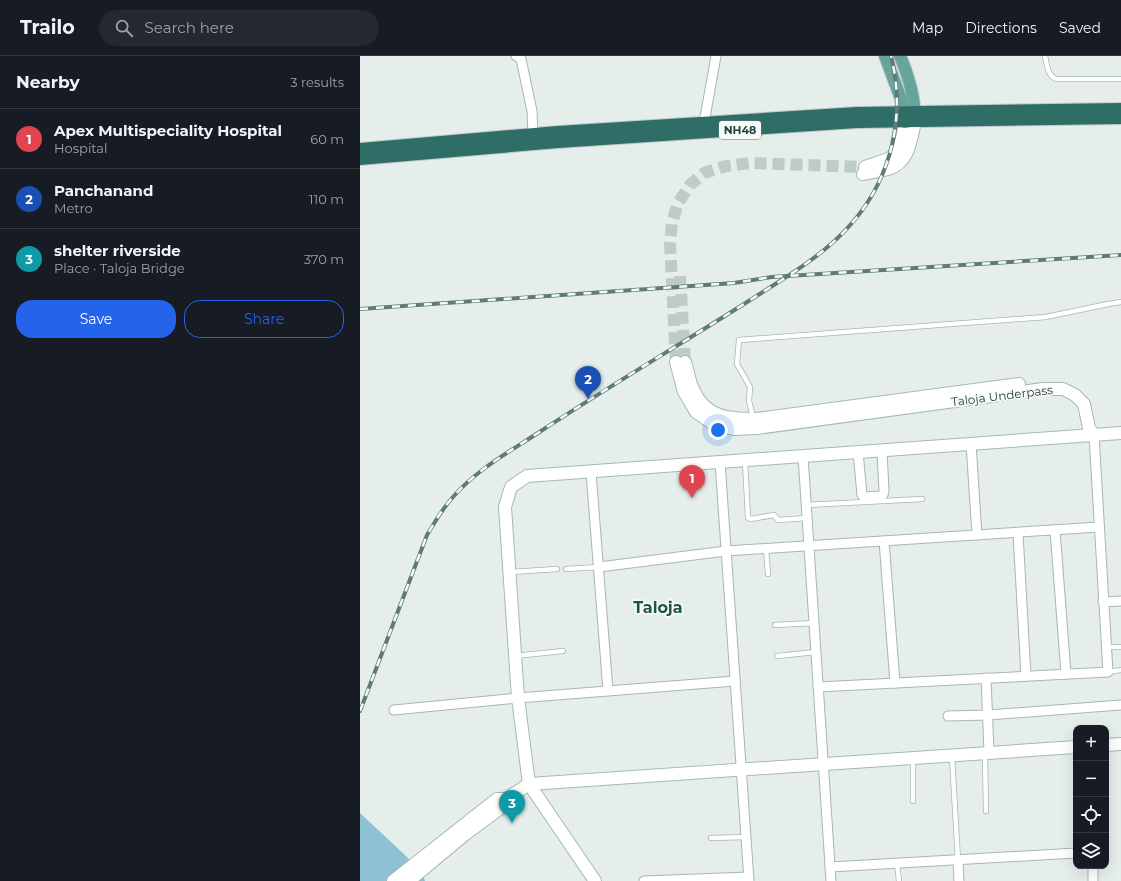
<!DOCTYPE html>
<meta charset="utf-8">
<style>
:root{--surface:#171b24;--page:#242831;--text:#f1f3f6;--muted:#9ea1a6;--line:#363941;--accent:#2563eb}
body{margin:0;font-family:Montserrat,sans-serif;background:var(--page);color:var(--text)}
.controls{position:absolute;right:12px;bottom:12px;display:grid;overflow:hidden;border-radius:8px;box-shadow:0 4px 16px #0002}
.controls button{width:36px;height:36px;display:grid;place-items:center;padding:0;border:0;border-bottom:1px solid var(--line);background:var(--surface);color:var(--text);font:20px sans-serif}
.you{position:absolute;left:358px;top:374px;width:14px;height:14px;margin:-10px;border:3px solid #fff;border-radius:50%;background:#1a73e8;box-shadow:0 0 0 6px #1a73e833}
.badge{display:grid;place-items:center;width:26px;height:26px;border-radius:50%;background:var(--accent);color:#fff;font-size:13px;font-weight:700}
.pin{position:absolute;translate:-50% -33px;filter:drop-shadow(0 1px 2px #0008)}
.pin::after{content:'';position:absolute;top:21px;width:14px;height:12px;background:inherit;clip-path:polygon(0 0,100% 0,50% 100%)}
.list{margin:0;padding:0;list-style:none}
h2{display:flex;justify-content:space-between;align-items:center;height:52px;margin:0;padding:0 16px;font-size:17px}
h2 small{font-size:13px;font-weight:400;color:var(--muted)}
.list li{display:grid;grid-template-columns:26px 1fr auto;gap:12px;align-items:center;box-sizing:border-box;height:60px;padding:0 16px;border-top:1px solid var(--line)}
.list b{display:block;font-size:15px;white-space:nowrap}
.list p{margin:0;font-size:13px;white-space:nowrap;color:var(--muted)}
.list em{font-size:13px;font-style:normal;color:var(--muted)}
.actions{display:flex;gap:8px;padding:12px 16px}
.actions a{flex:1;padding:9px 0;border:1px solid var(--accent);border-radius:16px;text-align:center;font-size:14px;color:var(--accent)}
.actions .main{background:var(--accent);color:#fff}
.icon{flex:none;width:22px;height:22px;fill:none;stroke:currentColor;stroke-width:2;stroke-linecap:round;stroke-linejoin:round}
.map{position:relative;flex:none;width:761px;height:825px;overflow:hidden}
header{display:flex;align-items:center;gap:24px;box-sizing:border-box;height:56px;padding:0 20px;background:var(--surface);border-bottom:1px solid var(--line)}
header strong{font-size:19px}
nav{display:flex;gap:22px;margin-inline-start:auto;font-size:14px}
.search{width:280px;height:36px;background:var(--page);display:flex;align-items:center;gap:10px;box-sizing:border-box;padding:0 14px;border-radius:22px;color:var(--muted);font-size:15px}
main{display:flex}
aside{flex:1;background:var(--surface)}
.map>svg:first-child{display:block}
.water{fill:#8dc1d3}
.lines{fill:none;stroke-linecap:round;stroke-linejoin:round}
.secondary-tunnel{stroke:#becbc8;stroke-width:12;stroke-dasharray:12 6;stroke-linecap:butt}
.lane-casing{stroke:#a7b7b3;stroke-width:6}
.street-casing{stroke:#a7b7b3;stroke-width:11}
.secondary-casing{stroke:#a3bab4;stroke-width:14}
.primary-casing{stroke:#c1cac8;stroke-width:14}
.highway-casing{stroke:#c1cac8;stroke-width:14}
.lane{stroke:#fff;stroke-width:4.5}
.street{stroke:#fff;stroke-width:9}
.secondary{stroke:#fff;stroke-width:12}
.primary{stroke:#69a49b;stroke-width:12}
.highway{stroke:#2f6e67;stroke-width:12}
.rail-casing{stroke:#5e7c77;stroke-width:4}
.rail{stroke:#f6faf9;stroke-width:2.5;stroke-dasharray:8;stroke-linecap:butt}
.labels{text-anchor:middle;stroke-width:3.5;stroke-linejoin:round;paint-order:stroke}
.shield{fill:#f6faf9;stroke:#627875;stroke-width:1}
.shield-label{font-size:11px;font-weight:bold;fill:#23413c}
.street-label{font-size:12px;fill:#23413c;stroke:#f6faf9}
.district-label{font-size:16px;font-weight:bold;fill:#1f534c;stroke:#f6faf9}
</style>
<header>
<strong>Trailo</strong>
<div class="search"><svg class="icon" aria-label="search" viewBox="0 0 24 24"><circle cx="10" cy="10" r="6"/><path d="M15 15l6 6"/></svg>Search here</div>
<nav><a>Map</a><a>Directions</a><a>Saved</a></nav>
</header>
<main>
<aside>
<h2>Nearby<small>3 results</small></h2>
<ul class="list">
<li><span class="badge" style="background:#e0444e">1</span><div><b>Apex Multispeciality Hospital</b><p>Hospital</p></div><em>60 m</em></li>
<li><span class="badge" style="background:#1a4fb4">2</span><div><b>Panchanand</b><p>Metro</p></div><em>110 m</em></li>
<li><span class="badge" style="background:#0f9aa8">3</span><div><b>shelter riverside</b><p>Place · Taloja Bridge</p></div><em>370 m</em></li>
</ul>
<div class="actions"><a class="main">Save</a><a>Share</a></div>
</aside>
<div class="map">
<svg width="761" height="825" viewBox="0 0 761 825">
<rect width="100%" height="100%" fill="#e5eeeb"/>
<path class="water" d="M0,757L47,801L64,822L65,825H0Z"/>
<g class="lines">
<g class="secondary-tunnel">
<path d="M320,220L325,306"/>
<path d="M316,306L310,187L312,167L318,147L330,129L344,117L366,110L391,107L503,111"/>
</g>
<g class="lane-casing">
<g id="lane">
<path d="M685,0C687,8 687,19 696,23H761"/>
<path d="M393,361L389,345L390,331L377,308L379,284L686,261L748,248L761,246"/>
<path d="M385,405L388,462L391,463L414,459L418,464L447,462"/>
<path d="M446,449L562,443"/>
<path d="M406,493L408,518"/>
<path d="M206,513L239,511"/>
<path d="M151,516L197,513"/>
<path d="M415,569L454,567"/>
<path d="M747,591H761"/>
<path d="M155,600L203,595"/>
<path d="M417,600L456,596"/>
<path d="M748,616L761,614"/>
<path d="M625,698L626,755"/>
<path d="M592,701L598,804"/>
<path d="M553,703V745"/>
<path d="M351,782L386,781"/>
<path d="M537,807L539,825"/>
</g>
</g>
<g class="street-casing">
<g id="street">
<path d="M156,0L161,3L172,55L173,78"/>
<path d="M344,67L356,0"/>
<path d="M611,388L617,479"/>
<path d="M498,396L502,439L504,441L521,440L523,439L524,435L522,395"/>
<path d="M443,400L471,825"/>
<path d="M360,406L389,825"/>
<path d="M231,416L248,635"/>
<path d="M695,474L706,618"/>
<path d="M658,477L666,620"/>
<path d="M524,485L535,627"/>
<path d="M239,511L366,495L739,471"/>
<path d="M743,546L761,545"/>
<path d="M626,622L629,696"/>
<path d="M458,631L748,616L734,379"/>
<path d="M34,654L158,642L375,625"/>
<path d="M588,660L628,659L761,649"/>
<path d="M598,804L599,825"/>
<path d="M733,810V825"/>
<path d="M470,811L716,797"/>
<path d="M284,825L389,821"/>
</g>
</g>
<g class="secondary-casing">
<g id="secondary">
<path d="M505,111C540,99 539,103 545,66"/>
<path d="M503,118C511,116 520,115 528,113C549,107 551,84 555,65"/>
<path d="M316,306L324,336L336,356L355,369L374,373L397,372L683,333H703L715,339L724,348L729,372L734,379"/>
<path d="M325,306C328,315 329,325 333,333C345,362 369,363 396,363L659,328"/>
<path d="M746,689L761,688"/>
<path d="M33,825L137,743H146"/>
<path d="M49,825L103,780L142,751L146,743L169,728L716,691"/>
<path d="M235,825L169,728L158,642L145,451L151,431L167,420L761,377"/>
</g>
</g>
<g class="primary-casing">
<g id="primary">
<path d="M525,0L541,43L545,66"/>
<path d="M540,0C549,21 555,42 555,65"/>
</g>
</g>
<g class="highway-casing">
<g id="highway">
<path d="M0,93L198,76L497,57L761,53"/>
<path d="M0,103L198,86L497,66L761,62"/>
</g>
</g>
<use href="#lane" class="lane"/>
<use href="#street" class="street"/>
<use href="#secondary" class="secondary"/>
<use href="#primary" class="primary"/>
<use href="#highway" class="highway"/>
<g class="rail-casing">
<g id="rail">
<path d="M0,253L374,227L412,221L761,199"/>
<path d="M0,655L67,479C75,466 82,453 93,441C117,413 151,395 181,375C248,331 316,291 384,248C421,224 463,201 492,167C532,121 546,59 531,0"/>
</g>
</g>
<use href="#rail" class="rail"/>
</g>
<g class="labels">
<rect class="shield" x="359" y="65" width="42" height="18" rx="3"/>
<g class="shield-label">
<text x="380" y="78">NH48</text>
</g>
<g class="street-label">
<text transform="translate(642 340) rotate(-7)" y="4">Taloja Underpass</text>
</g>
<g class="district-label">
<text x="298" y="557">Taloja</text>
</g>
</g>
</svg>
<div class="controls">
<button>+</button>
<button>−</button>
<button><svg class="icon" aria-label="locate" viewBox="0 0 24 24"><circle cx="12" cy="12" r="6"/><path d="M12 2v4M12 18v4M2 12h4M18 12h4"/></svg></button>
<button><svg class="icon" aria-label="layers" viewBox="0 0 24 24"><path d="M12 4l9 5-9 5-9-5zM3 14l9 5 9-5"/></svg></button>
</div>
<div class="you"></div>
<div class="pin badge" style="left:332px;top:442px;background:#e0444e">1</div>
<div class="pin badge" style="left:228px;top:343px;background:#1a4fb4">2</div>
<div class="pin badge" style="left:152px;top:767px;background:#0f9aa8">3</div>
</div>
</main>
